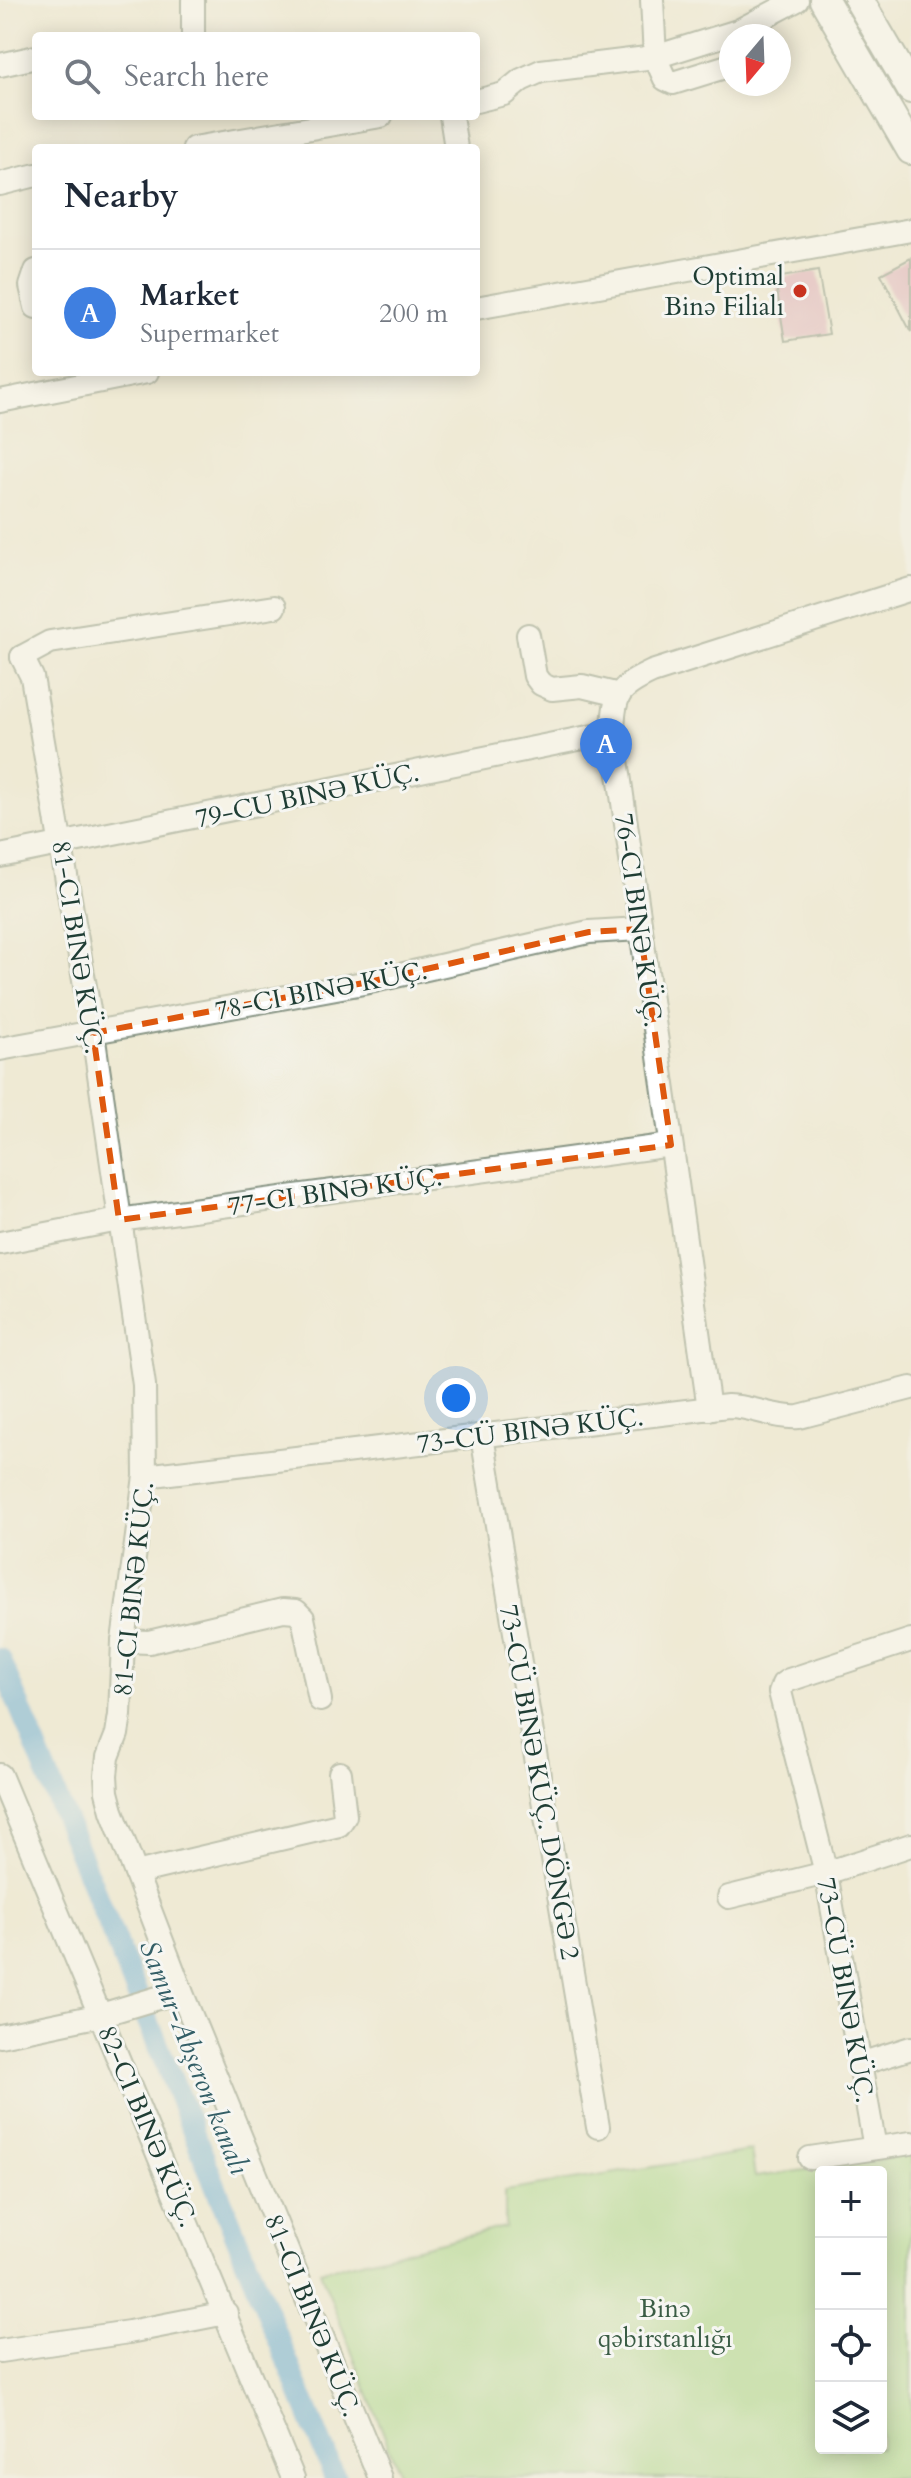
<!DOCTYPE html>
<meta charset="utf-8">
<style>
:root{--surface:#fff;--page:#f2f2f3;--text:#1f2937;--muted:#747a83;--line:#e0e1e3;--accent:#db2777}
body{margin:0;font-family:Cardo,serif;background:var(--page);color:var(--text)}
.controls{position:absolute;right:24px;bottom:24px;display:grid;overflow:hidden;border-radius:8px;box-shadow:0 4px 20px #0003}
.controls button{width:72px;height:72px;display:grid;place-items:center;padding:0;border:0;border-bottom:2px solid var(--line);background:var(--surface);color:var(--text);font:40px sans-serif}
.compass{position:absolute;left:719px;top:24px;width:72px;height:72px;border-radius:50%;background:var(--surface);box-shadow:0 4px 20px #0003;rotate:199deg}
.you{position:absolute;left:456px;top:1398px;width:28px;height:28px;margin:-20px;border:6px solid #fff;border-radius:50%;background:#1a73e8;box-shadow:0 0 0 12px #1a73e833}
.badge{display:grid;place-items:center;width:52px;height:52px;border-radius:50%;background:var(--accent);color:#fff;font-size:26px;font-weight:700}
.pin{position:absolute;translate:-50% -66px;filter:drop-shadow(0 2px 4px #0008)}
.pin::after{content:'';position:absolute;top:42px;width:28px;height:24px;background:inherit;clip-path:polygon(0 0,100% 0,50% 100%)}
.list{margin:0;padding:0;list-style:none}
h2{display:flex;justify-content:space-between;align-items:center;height:104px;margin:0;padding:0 32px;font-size:34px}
h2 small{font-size:26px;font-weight:400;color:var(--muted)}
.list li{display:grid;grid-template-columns:52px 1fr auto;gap:24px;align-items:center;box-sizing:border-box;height:128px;padding:0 32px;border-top:2px solid var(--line)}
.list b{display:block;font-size:30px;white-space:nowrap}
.list p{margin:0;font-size:26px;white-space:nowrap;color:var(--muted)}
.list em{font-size:26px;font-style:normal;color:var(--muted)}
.icon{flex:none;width:44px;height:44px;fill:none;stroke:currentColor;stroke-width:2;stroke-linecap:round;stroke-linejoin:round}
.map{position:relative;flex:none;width:911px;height:2478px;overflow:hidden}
.search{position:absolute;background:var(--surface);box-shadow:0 4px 20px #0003;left:32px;top:32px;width:448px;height:88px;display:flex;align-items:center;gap:20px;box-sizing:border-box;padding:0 28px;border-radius:8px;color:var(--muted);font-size:30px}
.panel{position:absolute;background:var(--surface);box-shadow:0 4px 20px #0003;left:32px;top:144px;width:448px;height:232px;border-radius:8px}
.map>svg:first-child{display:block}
.green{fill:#a4d888;stroke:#628a5e;stroke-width:2;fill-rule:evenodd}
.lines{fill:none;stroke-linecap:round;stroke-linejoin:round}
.canal{stroke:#62abda;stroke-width:22}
.building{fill:#dfa9ba}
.minor-casing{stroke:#879484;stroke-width:26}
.major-casing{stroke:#879484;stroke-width:32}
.minor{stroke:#fff;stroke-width:22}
.major{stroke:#fff;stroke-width:28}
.marked{fill:none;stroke:#de580e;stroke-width:6;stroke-dasharray:16 10;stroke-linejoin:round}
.poi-dot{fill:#c8321e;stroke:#f6f6f2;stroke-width:3}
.labels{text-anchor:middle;stroke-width:6;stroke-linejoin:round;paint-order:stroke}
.poi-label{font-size:26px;fill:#1f3d34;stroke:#f6f6f2;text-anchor:end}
.street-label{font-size:26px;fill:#1f3d34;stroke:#f6f6f2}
.park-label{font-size:26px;fill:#3a5c45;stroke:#f6f6f2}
.water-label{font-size:28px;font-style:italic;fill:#335e66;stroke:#f6f6f2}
</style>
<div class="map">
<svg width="911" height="2478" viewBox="0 0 911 2478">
<rect width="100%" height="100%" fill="#f6f6f2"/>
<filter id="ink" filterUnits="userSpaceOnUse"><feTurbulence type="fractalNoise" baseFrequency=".0125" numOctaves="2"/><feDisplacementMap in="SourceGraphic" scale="16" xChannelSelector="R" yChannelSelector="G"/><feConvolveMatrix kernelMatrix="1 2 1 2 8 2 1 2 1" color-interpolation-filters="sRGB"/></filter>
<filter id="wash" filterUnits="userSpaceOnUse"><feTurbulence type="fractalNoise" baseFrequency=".006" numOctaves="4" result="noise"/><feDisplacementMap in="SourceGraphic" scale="32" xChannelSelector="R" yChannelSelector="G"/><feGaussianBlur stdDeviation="1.8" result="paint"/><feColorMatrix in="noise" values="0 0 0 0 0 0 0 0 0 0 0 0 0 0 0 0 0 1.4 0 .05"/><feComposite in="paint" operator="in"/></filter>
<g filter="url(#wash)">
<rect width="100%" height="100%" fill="#efead4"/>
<path class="green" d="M751,2151L755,2177L911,2155V2478H401L320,2271L505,2227V2191ZM821,2172H881V2448H821Z"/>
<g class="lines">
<path class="canal" d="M0,1659L335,2478"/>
</g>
<g id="blocks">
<g class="building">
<path d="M911,258V332L881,274Z"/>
<path d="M818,271L829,334L785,341L775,278Z"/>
</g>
</g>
</g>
<g filter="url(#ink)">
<use href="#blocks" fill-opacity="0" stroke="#879484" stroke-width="2"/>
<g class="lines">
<g class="minor-casing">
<g id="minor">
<path d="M193,0V36"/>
<path d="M652,0L655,57L665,79L673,83L731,65"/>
<path d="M0,65L36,57"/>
<path d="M476,101L504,94L521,80L541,71L655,57L738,31L797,0"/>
<path d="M451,116L456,148"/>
<path d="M194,148L381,116"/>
<path d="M0,184L36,175"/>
<path d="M36,271L31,286L36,307"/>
<path d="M476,308L911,230"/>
<path d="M0,401L147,372"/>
<path d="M528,635L535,676L541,684L552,689L582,686L619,695"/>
<path d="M22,657L32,677L93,1033L144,1385L145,1476L123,1641L120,1715L117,1734L108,1757L106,1775L107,1792L112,1811L181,1991L380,2478"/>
<path d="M22,657L50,642L274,607"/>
<path d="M0,856L613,732"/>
<path d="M0,1049L369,982L589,932L640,929"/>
<path d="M0,1243L119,1220L671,1145"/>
<path d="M709,1409L613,732C614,694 618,688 652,672L911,589"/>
<path d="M482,1436L598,2127"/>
<path d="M145,1476L728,1406C753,1406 774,1419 799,1417L911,1388"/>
<path d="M123,1641L149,1642L283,1610L296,1611L303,1618L320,1700"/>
<path d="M0,1775L293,2478"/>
<path d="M136,1873L339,1825L345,1816L340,1773"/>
<path d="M729,1897L826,1873L911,1845"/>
<path d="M0,2036L101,2015L181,1991"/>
<path d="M860,2064L911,2048"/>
<path d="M875,2148L826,1873L780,1692L783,1684L789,1680L911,1640"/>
<path d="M810,2158L911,2143"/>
<path d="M0,2351L129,2332L226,2313"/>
</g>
</g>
<g class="major-casing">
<g id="major">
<path d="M824,0L911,150"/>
<path d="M859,0L911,89"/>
</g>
</g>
<use href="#minor" class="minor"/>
<use href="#major" class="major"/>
</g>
</g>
<path d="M0 0H911V2478H0ZM640,929L671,1145L119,1220L93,1033L369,982L589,932Z" fill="#efead4" fill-opacity=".55" fill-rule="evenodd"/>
<path class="marked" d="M640,929L671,1145L119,1220L93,1033L369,982L589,932Z"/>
<circle class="poi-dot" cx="800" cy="291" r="8"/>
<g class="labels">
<g class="poi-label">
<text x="784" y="285">Optimal<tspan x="784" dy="30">Binə Filialı</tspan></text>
</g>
<g class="street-label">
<text transform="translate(307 795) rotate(-12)" y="9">79-CU BINƏ KÜÇ.</text>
<text transform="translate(639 920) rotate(82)" y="9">76-CI BINƏ KÜÇ.</text>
<text transform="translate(78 947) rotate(81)" y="9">81-CI BINƏ KÜÇ.</text>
<text transform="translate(321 990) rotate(-11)" y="9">78-CI BINƏ KÜÇ.</text>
<text transform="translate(335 1191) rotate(-8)" y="9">77-CI BINƏ KÜÇ.</text>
<text transform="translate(530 1430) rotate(-7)" y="9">73-CÜ BINƏ KÜÇ.</text>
<text transform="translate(133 1589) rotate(-84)" y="9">81-CI BINƏ KÜÇ.</text>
<text transform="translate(540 1782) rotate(80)" y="9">73-CÜ BINƏ KÜÇ. DÖNGƏ 2</text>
<text transform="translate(846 1990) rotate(80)" y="9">73-CÜ BINƏ KÜÇ.</text>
<text transform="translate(148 2126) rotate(67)" y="9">82-CI BINƏ KÜÇ.</text>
<text transform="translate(313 2315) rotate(68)" y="9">81-CI BINƏ KÜÇ.</text>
</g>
<g class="park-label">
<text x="665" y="2317">Binə<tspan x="665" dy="30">qəbirstanlığı</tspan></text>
</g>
<g class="water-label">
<text transform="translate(195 2057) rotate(68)" y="10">Samur-Abşeron kanalı</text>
</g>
</g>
</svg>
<div class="controls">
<button>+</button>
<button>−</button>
<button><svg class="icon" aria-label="locate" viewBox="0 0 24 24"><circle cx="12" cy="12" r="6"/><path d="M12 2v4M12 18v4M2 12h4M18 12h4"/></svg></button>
<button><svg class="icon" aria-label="layers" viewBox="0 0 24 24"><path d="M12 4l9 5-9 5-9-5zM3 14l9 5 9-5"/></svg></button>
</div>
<svg class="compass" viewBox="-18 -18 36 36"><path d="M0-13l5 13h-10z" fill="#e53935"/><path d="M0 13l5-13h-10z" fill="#747a83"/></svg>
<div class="you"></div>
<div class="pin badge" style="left:606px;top:784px;background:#3f7fe0">A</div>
<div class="search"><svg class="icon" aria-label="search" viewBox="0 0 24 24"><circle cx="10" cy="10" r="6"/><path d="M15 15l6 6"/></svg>Search here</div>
<section class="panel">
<h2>Nearby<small></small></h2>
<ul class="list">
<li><span class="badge" style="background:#3f7fe0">A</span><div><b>Market</b><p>Supermarket</p></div><em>200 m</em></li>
</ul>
</section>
</div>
